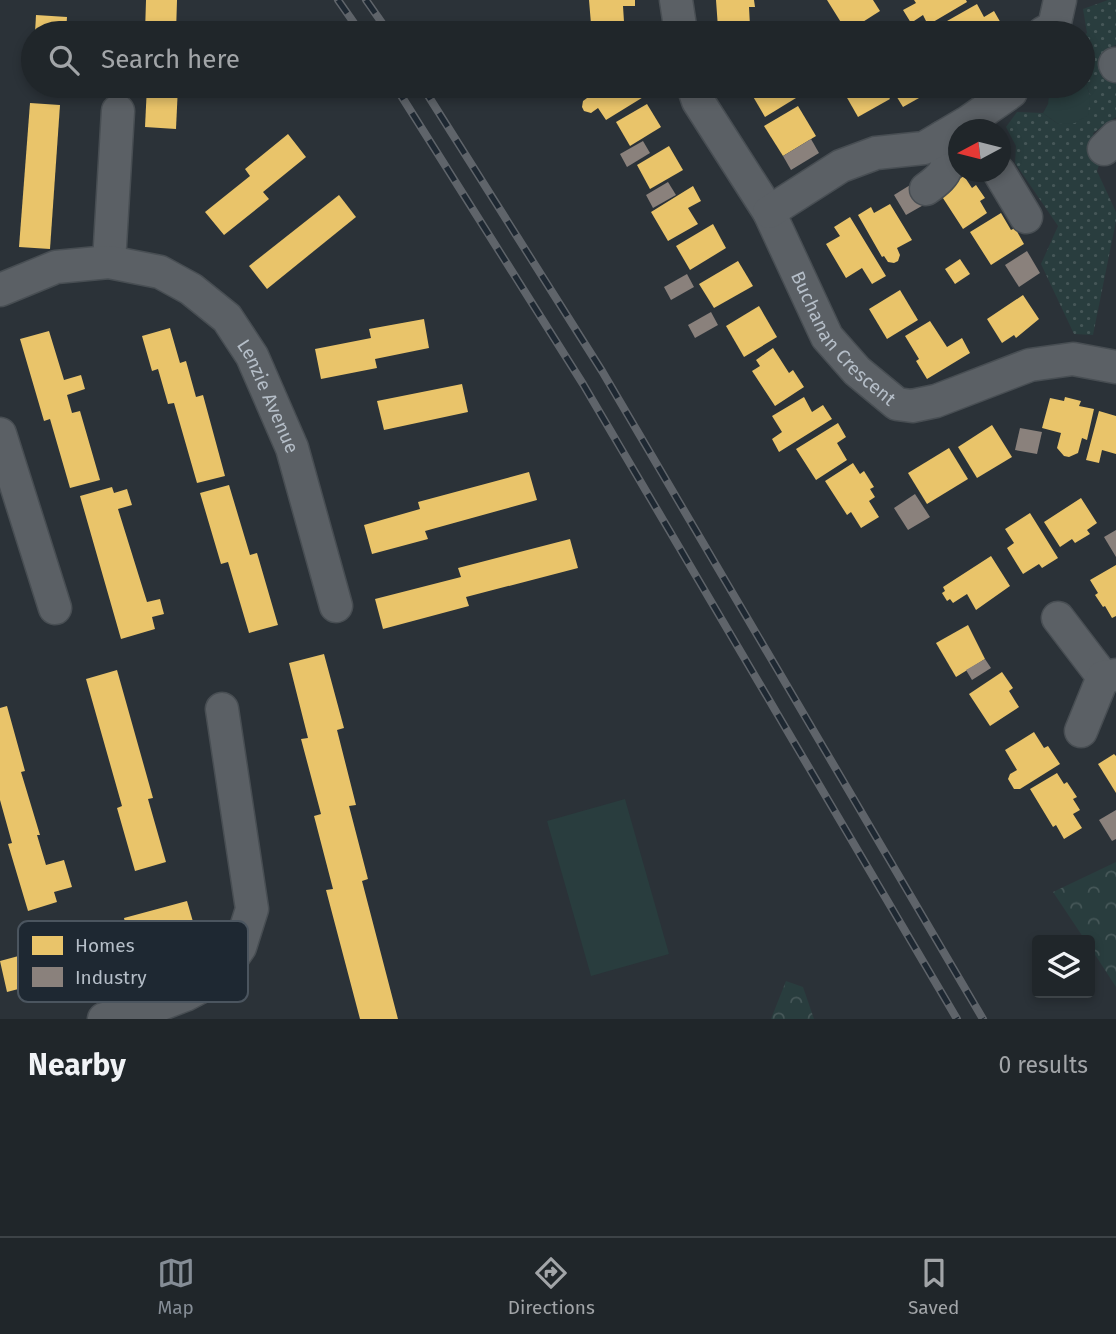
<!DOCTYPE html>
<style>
:root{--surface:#20262a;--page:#2d3236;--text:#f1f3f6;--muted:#a2a5a8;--line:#3d4347;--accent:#858d96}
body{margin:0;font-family:"Fira Sans",sans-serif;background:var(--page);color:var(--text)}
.controls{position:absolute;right:21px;bottom:21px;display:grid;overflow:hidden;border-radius:7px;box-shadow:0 4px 10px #0003}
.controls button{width:63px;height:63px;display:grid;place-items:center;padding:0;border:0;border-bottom:2px solid var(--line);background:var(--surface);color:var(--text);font:35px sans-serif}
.compass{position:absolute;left:948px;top:119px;width:63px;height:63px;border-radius:50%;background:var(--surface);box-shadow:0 4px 10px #0003;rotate:263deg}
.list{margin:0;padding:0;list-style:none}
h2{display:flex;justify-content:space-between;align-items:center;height:91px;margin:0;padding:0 28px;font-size:30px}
h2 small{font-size:23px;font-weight:400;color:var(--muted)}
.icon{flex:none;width:38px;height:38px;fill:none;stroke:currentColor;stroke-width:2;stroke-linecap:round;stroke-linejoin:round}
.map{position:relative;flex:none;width:1116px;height:1019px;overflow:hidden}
.search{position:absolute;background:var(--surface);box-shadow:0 4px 10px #0003;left:21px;right:21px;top:21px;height:77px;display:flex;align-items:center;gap:18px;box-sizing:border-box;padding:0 24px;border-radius:38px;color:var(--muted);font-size:26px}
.sheet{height:217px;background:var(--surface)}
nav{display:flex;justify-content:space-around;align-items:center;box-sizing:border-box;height:98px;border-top:2px solid var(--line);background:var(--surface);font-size:19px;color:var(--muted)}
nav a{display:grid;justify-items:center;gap:4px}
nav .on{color:var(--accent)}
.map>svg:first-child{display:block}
.grass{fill:url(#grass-dots)}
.forest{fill:url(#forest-crowns)}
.park{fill:#293d3e}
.homes{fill:#e9c46a}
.industry{fill:#8a817c}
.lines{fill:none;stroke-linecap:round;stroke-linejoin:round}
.minor-casing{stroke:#484e53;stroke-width:35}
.minor{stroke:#5b6065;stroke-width:32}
.rail-casing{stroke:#5f646a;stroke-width:8}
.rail{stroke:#1e2832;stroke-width:5;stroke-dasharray:16;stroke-linecap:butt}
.labels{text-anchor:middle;stroke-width:7;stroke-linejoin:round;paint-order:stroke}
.street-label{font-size:19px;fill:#b5bec8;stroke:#1e2832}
.key{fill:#1e2832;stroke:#4b555f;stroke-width:2}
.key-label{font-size:19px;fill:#b5bec8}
</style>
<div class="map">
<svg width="1116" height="1019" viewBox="0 0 1116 1019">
<defs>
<pattern id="grass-dots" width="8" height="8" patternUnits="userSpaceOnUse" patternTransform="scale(1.75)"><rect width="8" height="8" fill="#293d3e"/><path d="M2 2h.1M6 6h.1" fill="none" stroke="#465758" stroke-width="1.8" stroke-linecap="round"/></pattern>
<pattern id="forest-crowns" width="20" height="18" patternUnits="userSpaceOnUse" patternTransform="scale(1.75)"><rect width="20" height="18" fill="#293d3e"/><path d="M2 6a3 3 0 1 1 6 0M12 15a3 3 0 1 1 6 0" fill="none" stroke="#465758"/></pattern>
</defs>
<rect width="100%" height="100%" fill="#2b3238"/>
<path class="grass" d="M1108,0H1116V45L1107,49L1108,65L1116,81V117L1093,133L1102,156L1097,171L1116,212V221L1093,335L1074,334L1041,264L1058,226L1015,163L1016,146L1006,127L1017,112L1043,113L1058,124L1090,96L1083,74V37L1087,33L1083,9Z"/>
<g class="forest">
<path d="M1116,862V987L1090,947V940H1085L1053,892Z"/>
<path d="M786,981L803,987L814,1019H771Z"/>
</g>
<g class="park">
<path d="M1083,74L1090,96L1088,115L1075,123L1058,124L1043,113L1048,104L1050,86H1083Z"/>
<path d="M625,799L669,954L591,976L547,821Z"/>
</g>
<g class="homes">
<path d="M146,0H177L176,33H145Z"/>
<path d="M589,0H635V6H623L624,22L591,24Z"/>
<path d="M716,0H754L755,7H749L750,26L718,28Z"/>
<path d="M827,0H873L880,11L847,32Z"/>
<path d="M914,0H966L967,2L928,25L923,15L911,23L903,10L916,3Z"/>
<path d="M977,4L984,17L994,11L1002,25L988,33H954L947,21Z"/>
<path d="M36,15L67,17L66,33H35Z"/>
<path d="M624,26V33H581V29Z"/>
<path d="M147,86H178L176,129L145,127Z"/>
<path d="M603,86H630L631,88L639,86L645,96L606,120L598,108L591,113L584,111L582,107L583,101Z"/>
<path d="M753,86H789L796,98L765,117L748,88Z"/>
<path d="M848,86H882L890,99L858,117L842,89Z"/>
<path d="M890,86H933L935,89L903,107Z"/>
<path d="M30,103L60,105L50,249L19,247Z"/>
<path d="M647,104L661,127L630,146L616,122Z"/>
<path d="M798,106L816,136L783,156L764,126Z"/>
<path d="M288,134L306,157L263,192L269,199L224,235L205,212L250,176L245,169Z"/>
<path d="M669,146L683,170L650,189L637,165Z"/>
<path d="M964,176L972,188L976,185L985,198L980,201L987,213L963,229L939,192Z"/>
<path d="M693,186L701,201L688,208L698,224L668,241L651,212Z"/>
<path d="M339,195L356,217L267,289L249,266Z"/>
<path d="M890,204L912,240L897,248L900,255L898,261L894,263L888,262L884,256L882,257L858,215L871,207L874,213Z"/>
<path d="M1001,213L1011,230L1015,228L1024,244L991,265L970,232Z"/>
<path d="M850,217L886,276L872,284L862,268L846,278L826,244L840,236L834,227Z"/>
<path d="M713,224L726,248L690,270L676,246Z"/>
<path d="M960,259L970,274L955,284L945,269Z"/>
<path d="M738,261L753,286L714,308L699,284Z"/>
<path d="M900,290L918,320L887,339L869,309Z"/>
<path d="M1023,295L1039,319L1016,338L1014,335L1002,343L987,319Z"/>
<path d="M759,306L777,337L744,357L726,326Z"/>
<path d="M424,319L429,348L375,359L377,368L321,379L315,349L371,338L369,329Z"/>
<path d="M930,321L947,347L962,338L970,353L927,379L916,361L919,359L905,336Z"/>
<path d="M170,328L180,363L186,361L196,397L203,395L225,476L197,483L174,403L168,404L158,369L152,371L142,336Z"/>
<path d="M49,331L64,380L81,375L85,389L67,395L72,413L80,411L100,480L70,488L50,419L44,421L20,339Z"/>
<path d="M773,348L789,373L793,370L804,387L775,406L752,371L760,366L756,360Z"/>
<path d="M462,384L468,412L384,430L377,401Z"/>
<path d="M804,397L812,412L823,405L832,419L779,452L772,439L782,432L772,416Z"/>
<path d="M1065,397L1081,401L1079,406L1094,409L1087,440L1082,438L1078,453L1069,457L1064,456L1057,448L1061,433L1042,428L1050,398L1064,401Z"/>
<path d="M1099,411L1116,416V454L1102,450L1099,463L1086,460Z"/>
<path d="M838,423L846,437L837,443L847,460L816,480L796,449Z"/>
<path d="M992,425L1012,457L977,478L958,447Z"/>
<path d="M949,448L968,479L927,504L908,473Z"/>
<path d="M853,463L860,474L864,471L874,487L870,489L875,497L869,501L879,517L861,528L851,512L847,515L825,481Z"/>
<path d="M529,472L537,500L425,531L428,539L372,554L364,525L420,509L418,502Z"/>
<path d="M229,485L250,555L257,553L278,625L249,633L228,562L221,564L200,493Z"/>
<path d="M112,487L114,493L127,489L132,505L118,509L147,602L160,599L164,614L152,617L155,629L121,639L80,496Z"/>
<path d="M1081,498L1097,523L1087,530L1090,534L1075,543L1072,539L1060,547L1044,522Z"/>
<path d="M1030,513L1058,558L1042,568L1039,564L1023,574L1007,548L1014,543L1005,529Z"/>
<path d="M570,539L578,568L466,597L469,606L383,629L375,599L461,577L458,568Z"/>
<path d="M991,556L1010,586L976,610L967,594L953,603L950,599L947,601L942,593L945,591L943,587Z"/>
<path d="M1116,565V616L1112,618L1105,606L1103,607L1095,595L1098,593L1090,580Z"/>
<path d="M968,625L985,659L956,677L936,643Z"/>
<path d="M324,654L344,728L337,730L356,805L349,806L368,879L362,881L398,1019H360L326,890L333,889L314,816L321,814L301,739L308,738L289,663Z"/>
<path d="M117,670L153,798L148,799L166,862L135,871L117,808L122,806L86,679Z"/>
<path d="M1002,672L1013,688L1009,691L1019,707L990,726L969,694Z"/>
<path d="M7,706L25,771L21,772L40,835H37L46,865L64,860L72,887L54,892L57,902L28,911L8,844L12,843L0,800V708Z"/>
<path d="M1034,732L1044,748L1048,746L1060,764L1020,789H1014L1008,779L1010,774L1017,770L1005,750Z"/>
<path d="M1114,754L1116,756V793L1098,764Z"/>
<path d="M1057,773L1064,784L1067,782L1077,797L1073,799L1080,810L1073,814L1082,828L1064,839L1056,825L1053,827L1030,789Z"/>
<path d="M187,901L196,932L133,950L135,958L7,992L0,961L126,927L124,918Z"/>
</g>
<g class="industry">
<path d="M811,139L819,153L791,170L783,156Z"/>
<path d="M643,141L650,153L627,167L620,154Z"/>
<path d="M668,182L676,195L653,208L646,195Z"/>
<path d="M915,182L927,203L906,215L894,195Z"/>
<path d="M1027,251L1040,273L1019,287L1005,265Z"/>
<path d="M687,274L694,287L671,300L664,287Z"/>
<path d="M711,312L718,325L695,338L688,325Z"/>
<path d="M1020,428L1042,432L1037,454L1015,450Z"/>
<path d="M915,494L930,517L908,530L894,508Z"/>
<path d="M1116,530V557L1104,537Z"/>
<path d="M985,659L991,668L972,680L966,670Z"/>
<path d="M1116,810V839L1112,841L1099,820Z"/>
</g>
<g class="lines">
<g class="minor-casing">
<g id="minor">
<path d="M676,0L681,33"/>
<path d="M1043,33L1054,27L1060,0"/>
<path d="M1115,64L1116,66"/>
<path id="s1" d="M693,86L698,101L769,212L827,337L857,371L897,404L912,406L936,401L1030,365L1073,359L1116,367"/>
<path d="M1104,149L1116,137"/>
<path d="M999,172L1026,217"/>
<path d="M926,189C950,172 950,166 943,137"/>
<path d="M769,212L841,166L876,153L924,148L968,122L1011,92"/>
<path d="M109,262L118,111"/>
<path id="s2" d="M0,290L56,267L109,262L160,272L191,289L227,318L252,356L292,448L336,606"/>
<path d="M0,434L55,608"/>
<path d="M1058,618L1103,677"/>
<path d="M1081,731L1103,677L1116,675"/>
<path d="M104,1019L156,1006L185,995L219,977L240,947L252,909L222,709"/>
</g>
</g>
<use href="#minor" class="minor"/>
<g class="rail-casing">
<g id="rail">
<path d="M338,0L361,33"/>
<path d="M366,0L389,33"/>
<path d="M395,86L583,384L957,1019"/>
<path d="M422,86L602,371L983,1019"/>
</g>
</g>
<use href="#rail" class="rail"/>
</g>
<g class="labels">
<g class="street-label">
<text dy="7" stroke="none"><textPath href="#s1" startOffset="296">Buchanan Crescent</textPath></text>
<text dy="7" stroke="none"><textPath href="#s2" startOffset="336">Lenzie Avenue</textPath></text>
</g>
</g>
<rect x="18" y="921" width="230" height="81" rx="10" class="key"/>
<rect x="32" y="936" width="31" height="19" fill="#e9c46a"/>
<rect x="32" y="967" width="31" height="20" fill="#8a817c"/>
<g class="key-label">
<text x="75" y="952">Homes</text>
<text x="75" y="984">Industry</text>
</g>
</svg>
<div class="controls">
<button><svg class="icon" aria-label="layers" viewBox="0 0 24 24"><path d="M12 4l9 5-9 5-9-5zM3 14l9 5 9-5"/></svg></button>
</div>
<svg class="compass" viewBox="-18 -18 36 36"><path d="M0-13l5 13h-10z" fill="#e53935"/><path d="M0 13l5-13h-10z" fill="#a2a5a8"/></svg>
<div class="search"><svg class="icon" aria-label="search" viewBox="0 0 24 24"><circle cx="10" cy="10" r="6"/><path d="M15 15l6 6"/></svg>Search here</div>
</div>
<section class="sheet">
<h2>Nearby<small>0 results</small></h2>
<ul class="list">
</ul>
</section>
<nav>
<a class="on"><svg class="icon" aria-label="map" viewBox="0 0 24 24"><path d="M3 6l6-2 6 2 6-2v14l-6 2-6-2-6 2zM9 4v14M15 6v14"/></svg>Map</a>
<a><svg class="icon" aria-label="directions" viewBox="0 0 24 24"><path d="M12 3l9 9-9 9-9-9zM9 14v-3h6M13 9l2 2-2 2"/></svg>Directions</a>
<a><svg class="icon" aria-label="saved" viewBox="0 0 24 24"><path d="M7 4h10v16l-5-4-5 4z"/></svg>Saved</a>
</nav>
